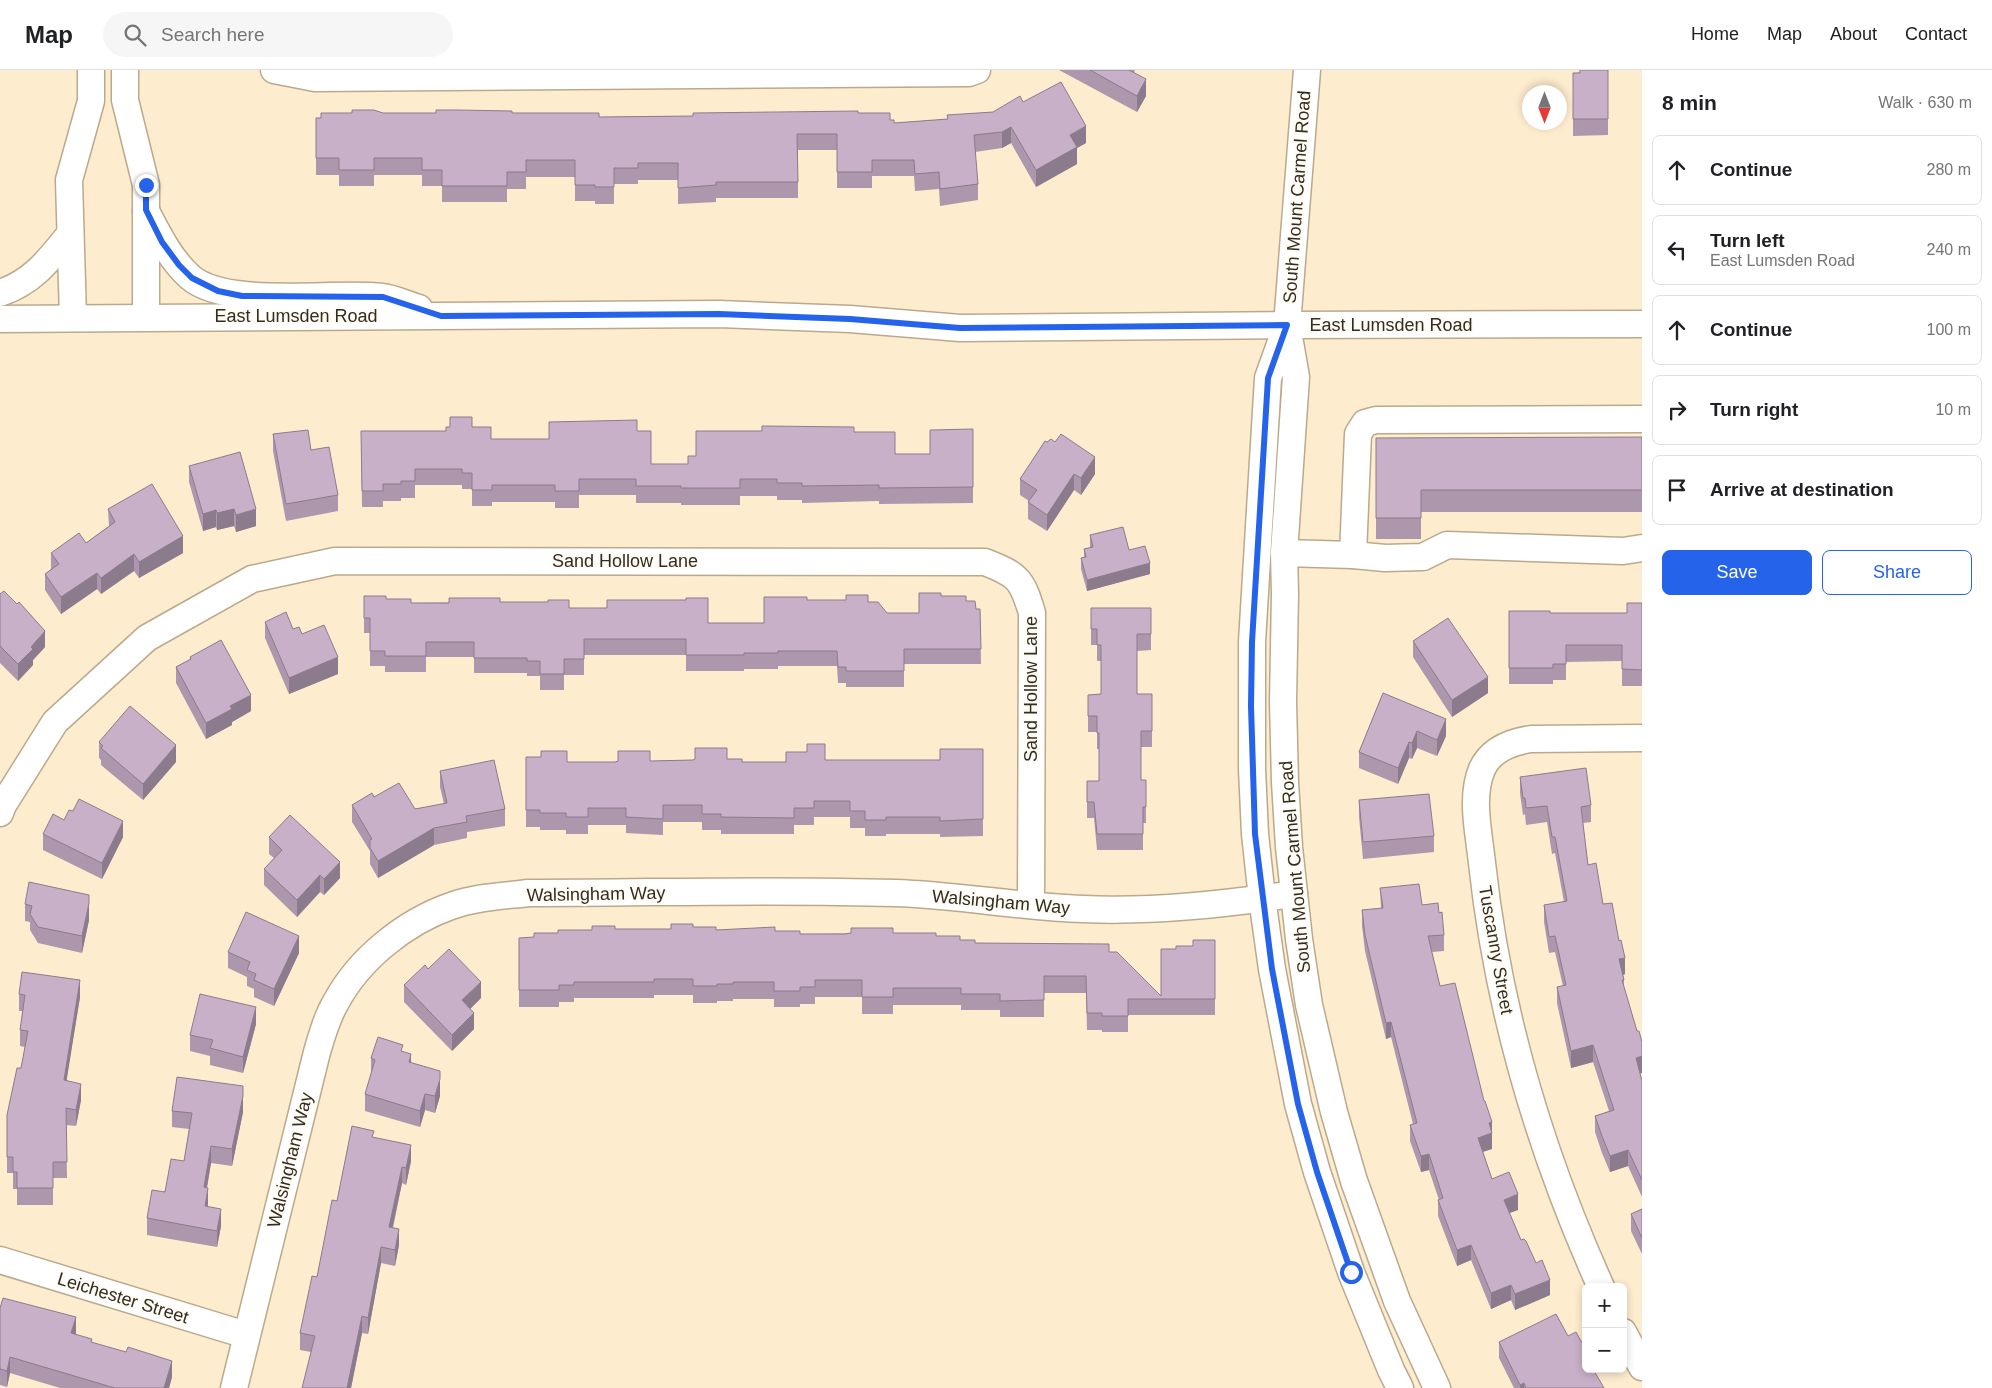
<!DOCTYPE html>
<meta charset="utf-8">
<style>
:root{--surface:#fff;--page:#f6f6f6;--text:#202124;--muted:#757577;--line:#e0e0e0;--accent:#2563eb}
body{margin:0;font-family:Helvetica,sans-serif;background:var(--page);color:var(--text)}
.controls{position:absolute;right:15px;bottom:15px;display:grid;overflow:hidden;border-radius:8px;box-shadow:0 2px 8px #0003}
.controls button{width:45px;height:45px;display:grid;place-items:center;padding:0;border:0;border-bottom:1px solid var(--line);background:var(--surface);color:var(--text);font:25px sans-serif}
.compass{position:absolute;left:1522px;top:15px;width:45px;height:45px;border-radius:50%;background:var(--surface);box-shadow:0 2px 8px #0003;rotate:180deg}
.stop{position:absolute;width:15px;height:15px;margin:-11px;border:4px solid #2563eb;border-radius:50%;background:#fff}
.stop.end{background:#2563eb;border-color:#fff;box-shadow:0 1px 5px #0008}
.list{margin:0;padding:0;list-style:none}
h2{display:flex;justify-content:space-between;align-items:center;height:65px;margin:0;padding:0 20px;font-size:21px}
h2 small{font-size:16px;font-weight:400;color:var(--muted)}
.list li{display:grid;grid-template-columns:32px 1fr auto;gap:15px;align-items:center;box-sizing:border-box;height:70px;margin:0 10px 10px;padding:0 10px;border:1px solid var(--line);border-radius:8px}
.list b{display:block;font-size:19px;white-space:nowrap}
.list p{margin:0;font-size:16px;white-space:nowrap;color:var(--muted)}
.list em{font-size:16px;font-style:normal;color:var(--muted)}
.actions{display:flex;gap:10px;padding:15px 20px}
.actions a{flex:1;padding:11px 0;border:1px solid var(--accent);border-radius:8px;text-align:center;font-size:18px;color:var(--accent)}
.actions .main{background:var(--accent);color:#fff}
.icon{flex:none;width:28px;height:28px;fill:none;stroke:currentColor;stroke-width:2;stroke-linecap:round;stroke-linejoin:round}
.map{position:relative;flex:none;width:1642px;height:1318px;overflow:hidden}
header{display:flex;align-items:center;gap:30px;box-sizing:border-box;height:70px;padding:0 25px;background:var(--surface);border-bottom:1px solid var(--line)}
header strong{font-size:24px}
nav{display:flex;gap:28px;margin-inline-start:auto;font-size:18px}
.search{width:350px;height:45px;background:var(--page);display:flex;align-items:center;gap:12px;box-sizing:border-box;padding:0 18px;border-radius:28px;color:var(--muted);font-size:19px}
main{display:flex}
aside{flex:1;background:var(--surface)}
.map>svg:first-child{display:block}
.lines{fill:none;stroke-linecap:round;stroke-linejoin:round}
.minor-casing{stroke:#baa98d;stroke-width:29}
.minor{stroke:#fff;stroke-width:26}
.wall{fill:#ac97ac}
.shaded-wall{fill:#8c7b8c}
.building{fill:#c8b0c8;stroke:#8c7b8c}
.route{stroke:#2563eb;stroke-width:6}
.labels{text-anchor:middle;stroke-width:4.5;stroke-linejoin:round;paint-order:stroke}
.street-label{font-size:18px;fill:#332c21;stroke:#fffbf5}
</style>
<header>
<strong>Map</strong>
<div class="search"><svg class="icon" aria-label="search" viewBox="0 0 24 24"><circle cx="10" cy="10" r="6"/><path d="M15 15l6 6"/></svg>Search here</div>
<nav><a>Home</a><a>Map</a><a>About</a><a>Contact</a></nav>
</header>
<main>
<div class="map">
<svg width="1642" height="1318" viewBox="0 0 1642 1318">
<rect width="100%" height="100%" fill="#feeccf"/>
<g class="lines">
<g class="minor-casing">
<g id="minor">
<path d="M125,0V30L146,115V247"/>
<path d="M274,0L315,8L969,3L977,0"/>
<path d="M1307,0L1287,255L1296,307L1284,483L1285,524L1283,632L1285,712L1289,777L1299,869L1309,935L1334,1042L1354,1111L1397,1231L1437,1318"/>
<path d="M146,141C158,164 170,189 190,207C227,239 334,221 382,227C394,228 407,235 419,238"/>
<path d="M0,223C33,212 49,190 70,164"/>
<path d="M73,248L69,110L91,31V0"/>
<path d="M0,249L719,244L850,249L960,258L1287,255L1642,254"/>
<path d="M1286,258L1268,308L1252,572V699L1255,764L1262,828L1272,899L1298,1034L1317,1102L1351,1202L1391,1300L1400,1318"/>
<path d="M1284,483L1353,485L1385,488L1423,487L1447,475L1623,481L1642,478"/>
<path d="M1353,485L1358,364L1365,353L1376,350L1642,349"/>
<path d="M0,743L3,735L55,652L147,568L252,509L335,491L985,492C1018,505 1022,509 1032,543L1031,835"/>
<path d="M0,1190L246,1265"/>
<path d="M1601,1217C1540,1082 1498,941 1482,793C1479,764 1470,727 1482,699C1491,679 1511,672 1531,669L1642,668"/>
<path d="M1623,1262L1642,1297"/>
<path d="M234,1318L317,982C322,965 327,947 336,932C359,889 405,852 451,836C476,827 503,826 529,823C651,823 773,819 895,823C958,825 1020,837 1083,839C1154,842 1224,834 1294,824"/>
</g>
</g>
<use href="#minor" class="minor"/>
</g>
<g class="wall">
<path d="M1059,0H1135L1134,3L1146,26L1137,42Z"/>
<path d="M1608,0V65L1573,66V3Z"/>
<path d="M1023,32L1086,73L1077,78V94L1036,117L1011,73L1002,78L975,82L978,114V130L940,136L939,119L915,121L914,106H872V118H837V80H798V128H716V132L678,134V110H638V114H614V134H595V131H575V107H526V119H507V132H442V116H422V105H374V116H339V105H316V48L383,43H512L599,47L693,46L858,43L890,50L894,53L947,49L993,42Z"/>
<path d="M472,357L491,369H549L637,361L651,394H688L696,386L854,362L895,384H930L973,359V433L879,434V431L802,433V430H777V426H740V435H681V433H636V425H579V438H555V432H492V436H472V419H462V415H415V428H401V431H383V437H362L361,361H446Z"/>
<path d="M273,364L311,380L338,425V441L286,451L273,381Z"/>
<path d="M1642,367V442H1421V469H1376V368Z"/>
<path d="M1045,371L1095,404L1081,425L1074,420L1047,461L1028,449V432L1029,431L1020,425V409Z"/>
<path d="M189,396L256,456L236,462L234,456L217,460L216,457L203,461L189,412Z"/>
<path d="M108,439L183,483L139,508L134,501L101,524L97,519L61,544L45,520V504L51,499V483L86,473L109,456Z"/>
<path d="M1090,465L1129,480L1150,504L1087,521L1081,499V488L1084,487V479L1090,478Z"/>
<path d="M0,524L45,577L33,590V595L18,611L0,593Z"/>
<path d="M364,526L411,533L500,532L569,538L708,553H764L807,530L868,532L887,543H919L941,526L966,531L976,539H980L981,594H904V617H846V613H838L837,596H778V599H744V601H686V585H584V605H564V620H540V606H527V603H474V587H426V602H385V596H370V563H364Z"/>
<path d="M1642,533V616H1622V591L1566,592V610H1553V614H1509V541L1550,543H1627Z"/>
<path d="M1091,538H1151V580L1137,581V624H1152V677H1141V710H1146V753H1143V780H1097L1094,748H1087V711H1099V679H1097V662H1088V625L1101,624V591H1097V575H1091Z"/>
<path d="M265,552L293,559L302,564L338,604L289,624L265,568Z"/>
<path d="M1413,571L1488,623L1452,647L1413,587Z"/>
<path d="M190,587L251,641L232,652V655L206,669L176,613V597L190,589Z"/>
<path d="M1383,623L1446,666L1437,686L1417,678L1412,689L1409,688L1398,714L1359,698V682Z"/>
<path d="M99,672L176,692L143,730L101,695V690L99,688Z"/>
<path d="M983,679V766L940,767V764H886V766H865V758H850V747H814V755H794V764H721V760H702V752H663V765L626,763V755H588V764H566V760H540V757H526V687L567,692H615L727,689L742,692H786L825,690H940Z"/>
<path d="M440,701L505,739V756L467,762V768L434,775L378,808L370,794V781L352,752V735L374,727L415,739L444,734L440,717Z"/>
<path d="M1520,707L1591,735V752L1583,753L1588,795L1603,834L1625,904L1623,905L1624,910V917L1637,961L1642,972V1003H1640L1642,1011V1127L1628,1096L1610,1102L1602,1083L1595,1062V1046L1609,1041L1593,992L1571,998L1557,933V917L1563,916L1555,882L1549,883L1544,852V835L1564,832L1555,783L1552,784L1547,752L1526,755L1525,744L1523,745L1520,723Z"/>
<path d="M1359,730L1434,766V782L1363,789L1359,747Z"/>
<path d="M73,741L123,767L102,809L43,780V764L64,750Z"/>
<path d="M269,767L340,808L324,825L320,822L297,847L264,815V799L274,788L269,784Z"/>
<path d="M1380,818L1439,843L1444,865V881L1432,882L1440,916L1492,1052V1079L1483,1082L1492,1109L1518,1140L1509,1143L1521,1170L1550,1225L1515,1240L1511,1230L1491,1239L1471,1190L1457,1196L1438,1146V1130H1439L1429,1100L1421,1102L1410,1071V1055L1413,1054L1391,967L1386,969L1365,881L1362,856V840L1381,838Z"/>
<path d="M25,834L89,850L82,883L38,873L30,860V852L25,851Z"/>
<path d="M693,857L716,860L775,861L800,864L893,863L936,866L975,873L1109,882L1161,926L1176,879L1193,876L1215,870V945H1128V962H1102V960H1087L1086,923H1044V947H1000V940H961V935H893V944H862V927H815V934H800V937H774V929H733V931H717V933H693V925H654V928H574V932H559V937H519V868L534,867L558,863L615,859H671Z"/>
<path d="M228,882L299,883L274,936L254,927V919L247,916V907L228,898Z"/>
<path d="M428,899L481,928L470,939L474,959L452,981L404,932V915Z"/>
<path d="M19,924L80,927L66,1011L81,1030L76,1056L66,1055L67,1108H53V1135H17V1119H13V1103H7V1045L21,998L25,977L20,976V960L23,941H19Z"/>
<path d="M256,954L243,1003L210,995V986L190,981V965Z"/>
<path d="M403,981L411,993L440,1026L435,1043L425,1040L420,1057L365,1041V1024L371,1004V988Z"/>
<path d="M172,1041L243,1042L232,1096L211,1093L207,1118V1137L221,1156L217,1177L147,1165V1148L184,1091L189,1059L172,1057Z"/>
<path d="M374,1068L411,1091L406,1115L402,1113L393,1158L399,1175L395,1196L381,1193L368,1264L362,1263L351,1318H302L311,1282L300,1280V1263L317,1207L337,1131Z"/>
<path d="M1642,1139V1184L1631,1161V1144Z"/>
<path d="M0,1238L76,1264L92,1272L172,1307L169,1318H60L10,1303L7,1317L0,1315Z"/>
<path d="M1499,1272L1586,1299L1604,1318H1514L1499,1288Z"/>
</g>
<g class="shaded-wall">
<path d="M1146,9V26L1137,42V26Z"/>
<path d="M1086,56V73L1077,78V94L1036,117V100L1070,65Z"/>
<path d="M1011,57V73L1002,78V62Z"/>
<path d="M1095,387V404L1081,425V408Z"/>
<path d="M1074,404V420L1047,461V445Z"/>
<path d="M234,439V456L217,460V443Z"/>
<path d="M256,439V456L236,462V445Z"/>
<path d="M216,440V457L203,461V444Z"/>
<path d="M183,466V483L139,508V492Z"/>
<path d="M134,484V501L101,524V508Z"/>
<path d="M1150,493V504L1087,521V510Z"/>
<path d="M97,503V519L61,544V527Z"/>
<path d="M45,561V577L33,590V595L18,611V594L31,577Z"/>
<path d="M338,587V604L289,624V608Z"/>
<path d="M1488,607V623L1452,647V630Z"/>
<path d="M251,625V641L232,652V655L206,669V653L230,636Z"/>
<path d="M1446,649V666L1437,686V670Z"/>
<path d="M1417,661V678L1412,689V673Z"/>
<path d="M1409,672V688L1398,714V698Z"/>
<path d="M176,675V692L143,730V714Z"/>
<path d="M123,751V767L102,809V793Z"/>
<path d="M434,758V775L378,808V791Z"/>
<path d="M340,792V808L324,825V809Z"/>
<path d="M320,805V822L297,847V830Z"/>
<path d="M89,833V850L82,883V866Z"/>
<path d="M299,866V883L274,936V919Z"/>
<path d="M1625,888V904L1619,906V889Z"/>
<path d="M80,910V927L64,1027V1010Z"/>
<path d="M481,912V928L462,947V930Z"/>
<path d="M256,937V954L243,1003V987Z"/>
<path d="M474,943V959L452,981V965Z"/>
<path d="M1391,952V967L1386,969V953Z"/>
<path d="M1593,975V992L1571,998V981Z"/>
<path d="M411,984V1000L409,992Z"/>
<path d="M1642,986V1003L1636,1005V988Z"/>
<path d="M440,1009V1026L435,1043V1026Z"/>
<path d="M81,1014V1030L76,1056V1040Z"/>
<path d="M425,1024V1040L420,1057V1041Z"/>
<path d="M243,1026V1042L232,1096V1079Z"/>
<path d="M1492,1052V1079L1478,1083V1068L1489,1053Z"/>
<path d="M411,1075V1091L406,1115V1098Z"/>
<path d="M211,1076V1093L204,1134V1117Z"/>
<path d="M1628,1080V1096L1610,1102V1086Z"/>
<path d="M1429,1084V1100L1421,1102V1086Z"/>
<path d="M402,1097V1113L389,1173V1157Z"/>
<path d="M208,1118V1135L205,1153V1136Z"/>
<path d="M1518,1124V1140L1504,1145V1130Z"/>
<path d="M221,1139V1156L217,1177V1161Z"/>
<path d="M399,1159V1175L395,1196V1180Z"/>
<path d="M1471,1175V1190L1457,1196V1180Z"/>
<path d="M381,1177V1193L368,1264V1248Z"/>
<path d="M1550,1210V1225L1515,1240V1224Z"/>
<path d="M1511,1215V1230L1491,1239V1223Z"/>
<path d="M362,1246V1263L351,1318H347Z"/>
<path d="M76,1247V1264L71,1279V1263Z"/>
<path d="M10,1287V1303L7,1317V1301Z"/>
<path d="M172,1291V1307L169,1318H164Z"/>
<path d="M1524,1313V1318H1520V1315Z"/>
</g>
<g class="building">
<path d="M1090,0H1129L1146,9L1137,26Z"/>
<path d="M1580,0H1608V49H1573V3H1580Z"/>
<path d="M1061,12L1086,56L1070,65L1077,77L1036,100L1011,57L1002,62L974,65L978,114L940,119L939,102L915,104L914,90H872V102H837V64H797L798,112H716V115L678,118V93H638V98H614V117H595V115H575V90H526V102H507V116H442V100H422V88H374V100H339V88H316V48H321V43H352V40H374L383,43H436V40H457L512,41V43H599V47L693,46V43L858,41V43H890V50H894V53L948,49L947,45L993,42L1020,26L1023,32Z"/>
<path d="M450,347H472V357H491V369H549V352L637,350V361H651V394H688V386H696V361H762V356L854,357V362H895V384H930V360L973,359V417L879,418V415L802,416V413H777V409H740V418H681V416H636V409H579V421H555V415H492V420H472V403H462V399H415V411H401V414H383V421H362L361,361H446V357H450Z"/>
<path d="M308,360L311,380L329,377L338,425L286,434L273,364Z"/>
<path d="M1061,364L1095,387L1081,408L1074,404L1047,445L1028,432L1037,420L1020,409L1045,371L1047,372L1051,369L1055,372Z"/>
<path d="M1642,367V420H1421V448H1376V368Z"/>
<path d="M240,382L256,439L236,445L234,439L217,443L216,440L203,444L189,396Z"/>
<path d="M152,414L183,466L139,492L134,484L101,508L97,503L61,527L45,504L59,494L51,483L79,463L86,473L115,452L108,439Z"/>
<path d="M1123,457L1129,480L1145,476L1150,493L1087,510L1081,488L1086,487L1084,479L1093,477L1090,465Z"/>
<path d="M4,521L17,534L19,532L45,561L31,577L33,579L18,594L0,576V524Z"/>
<path d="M919,523H941V526H966V531H975L976,539H980L981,579H904V601H846V597H838L837,581H778V583H744V585H686V569H584V589H564V604H540V591H527V588H474V572H426V586H385V581H370V548H364V526H386V529H411V533H449V528H500V532H548V530H569V538H607V530H686V528H708V553H764V527H807V530H846V525H868V532H878L887,543H919Z"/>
<path d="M1627,533H1642V600L1622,599V575H1566V594H1553V598H1509V541H1550V543H1627Z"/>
<path d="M1091,538H1151V564H1137V624H1152V661H1141V710H1146V737H1143V764H1097L1094,732H1087V711H1099V663H1097V646H1088V625L1101,624V575H1097V559H1091Z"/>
<path d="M286,542L293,559L299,557L302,564L324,555L338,587L289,608L265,552Z"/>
<path d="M1448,548L1488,607L1452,630L1413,571Z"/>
<path d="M221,570L251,625L230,636L232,639L206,653L176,597L191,589L190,587Z"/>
<path d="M1383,623L1446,649L1437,670L1417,661L1412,673L1409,672L1398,698L1359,682Z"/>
<path d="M130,636L176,675L143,714L101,678L103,676L99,672Z"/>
<path d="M807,674H825V690H940V679H983V749L940,751V747H886V750H865V741H850V731H814V738H794V748L721,747V744H702V735H663V749L626,747V738H588V747H566V743H540V740H526V687H541V681H567V692H615L618,691V681H650V691L693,690L695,689V678H727V689H742V692H786V682H807Z"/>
<path d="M494,690L505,739L466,746L467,752L434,758L378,791L370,778V770L372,769L352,735L372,723L374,727L399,713L415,739L447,733L440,701Z"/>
<path d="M1586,698L1591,735L1581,737L1588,795L1596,793L1603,834L1612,833L1619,871L1621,870L1625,888L1619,889L1624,910H1622L1637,961H1639L1642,972V986L1636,988L1642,1011V1110L1628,1080L1610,1086L1602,1066L1595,1046L1614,1040L1593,975L1571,981L1557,917L1566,915L1555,866L1549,867L1544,835L1567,831L1555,767H1552L1547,736L1526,738L1525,728H1523L1520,707Z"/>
<path d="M1429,724L1434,766L1363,772L1359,730Z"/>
<path d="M79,729L123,751L102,793L43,764L53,744L64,750L69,740L73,741Z"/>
<path d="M290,745L340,792L324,809L320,805L297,830L264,799L282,780L269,767Z"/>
<path d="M29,812L89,825V833L82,866L38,857L30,844L32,836L25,834Z"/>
<path d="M1419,814L1422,835L1438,833L1439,843L1442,842L1444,865L1428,866L1440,916L1455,913L1484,1031H1485L1492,1052L1489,1053L1492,1063L1478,1068L1492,1109L1509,1102L1518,1124L1504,1130L1521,1170L1524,1169L1526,1171L1536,1193L1542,1190L1550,1210L1515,1224L1511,1215L1491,1223L1471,1175L1457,1180L1438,1130L1443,1128L1429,1084L1421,1086L1410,1055L1417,1053L1391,952L1386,953L1365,865L1362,840L1383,838L1380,818Z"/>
<path d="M246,842L299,866L274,919L254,910L256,904L247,900L250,892L228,882Z"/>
<path d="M671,854H693V857H716V860L775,857V861H800V864H844L851,863V858H893V863H936V866H960V870H975V873L1109,874V882H1117L1161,926V879H1176V876H1193V870H1215V929H1128V946H1102V943H1087L1086,906H1044V930L1000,931V924H961V918H893V927H862V910H815V917H800V921H774V912H733V914H717V916H693V909H654V912H574V915H559V920H519V868L534,867V863H558V860H592V856H615V859H671Z"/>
<path d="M449,879L481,912L462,930L474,943L452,965L404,915L425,895L428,899Z"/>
<path d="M22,902L80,910L64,1010L81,1014L76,1040L66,1038L67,1092H53V1118H17V1102H13V1087H7V1045L17,998H21L28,961L20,960L25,925L19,924Z"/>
<path d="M200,924L256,937L243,987L210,978L213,970L190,965Z"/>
<path d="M378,967L403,975L401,981L411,984L409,992L440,1001V1009L435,1026L425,1024L420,1041L365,1024L375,990L371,988Z"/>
<path d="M177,1007L243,1016V1026L232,1079L211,1076L204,1117L208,1118L205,1136L221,1139L217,1161L147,1148L152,1120L165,1122L171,1089L184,1091L192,1043L172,1041Z"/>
<path d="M352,1056L374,1061L372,1067L411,1075L406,1098L402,1097L389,1157L399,1159L395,1180L381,1177L368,1248L362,1246L347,1318H302L315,1266L300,1263L312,1206L317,1207L332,1130L337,1131Z"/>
<path d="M1642,1139V1168L1631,1144Z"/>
<path d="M3,1228L76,1247L71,1263L92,1269L91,1272L126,1282L128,1277L172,1291L164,1318H115L10,1287L7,1301L0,1299V1238Z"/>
<path d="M1556,1244L1568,1266L1576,1262L1586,1280V1283H1584L1586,1286V1299H1593L1604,1318H1526L1524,1313L1520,1315L1499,1272Z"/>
</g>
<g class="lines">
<path class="route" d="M146,115V140L162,172L179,195L192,208L218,221L242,226L383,227L441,246L719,244L850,249L960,258L1287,255L1268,308L1252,572L1251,636L1255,764L1272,899L1298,1034L1317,1102L1351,1202"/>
</g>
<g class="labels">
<g class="street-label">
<text transform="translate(1297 127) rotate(-86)" y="6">South Mount Carmel Road</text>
<text x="296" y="252">East Lumsden Road</text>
<text x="1391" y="261">East Lumsden Road</text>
<text x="625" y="497">Sand Hollow Lane</text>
<text transform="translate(1031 619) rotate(-90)" y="6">Sand Hollow Lane</text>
<text transform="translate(1295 797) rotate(-95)" y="6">South Mount Carmel Road</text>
<text transform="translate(596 824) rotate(-1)" y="6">Walsingham Way</text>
<text transform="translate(1001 832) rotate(5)" y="6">Walsingham Way</text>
<text transform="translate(1496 880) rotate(80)" y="6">Tuscanny Street</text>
<text transform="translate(290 1090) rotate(-76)" y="6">Walsingham Way</text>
<text transform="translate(123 1228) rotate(17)" y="6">Leichester Street</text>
</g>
</g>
</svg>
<div class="controls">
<button>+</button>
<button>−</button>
</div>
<svg class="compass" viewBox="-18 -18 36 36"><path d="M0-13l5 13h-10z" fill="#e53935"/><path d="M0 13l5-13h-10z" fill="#757577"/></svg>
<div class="stop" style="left:1351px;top:1202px"></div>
<div class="stop end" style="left:146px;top:115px"></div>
</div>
<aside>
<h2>8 min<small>Walk · 630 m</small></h2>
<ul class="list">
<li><svg class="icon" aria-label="ahead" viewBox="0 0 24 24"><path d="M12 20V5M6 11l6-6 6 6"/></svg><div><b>Continue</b></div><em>280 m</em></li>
<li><svg class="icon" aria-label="left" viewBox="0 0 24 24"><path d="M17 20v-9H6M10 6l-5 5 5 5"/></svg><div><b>Turn left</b><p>East Lumsden Road</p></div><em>240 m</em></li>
<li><svg class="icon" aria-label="ahead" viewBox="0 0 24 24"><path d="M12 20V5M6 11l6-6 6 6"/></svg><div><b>Continue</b></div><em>100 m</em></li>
<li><svg class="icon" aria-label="right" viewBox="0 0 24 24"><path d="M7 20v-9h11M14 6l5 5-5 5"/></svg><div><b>Turn right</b></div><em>10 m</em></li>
<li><svg class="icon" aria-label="arrive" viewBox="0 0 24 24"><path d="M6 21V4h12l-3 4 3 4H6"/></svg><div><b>Arrive at destination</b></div></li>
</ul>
<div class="actions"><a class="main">Save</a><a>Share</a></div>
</aside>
</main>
